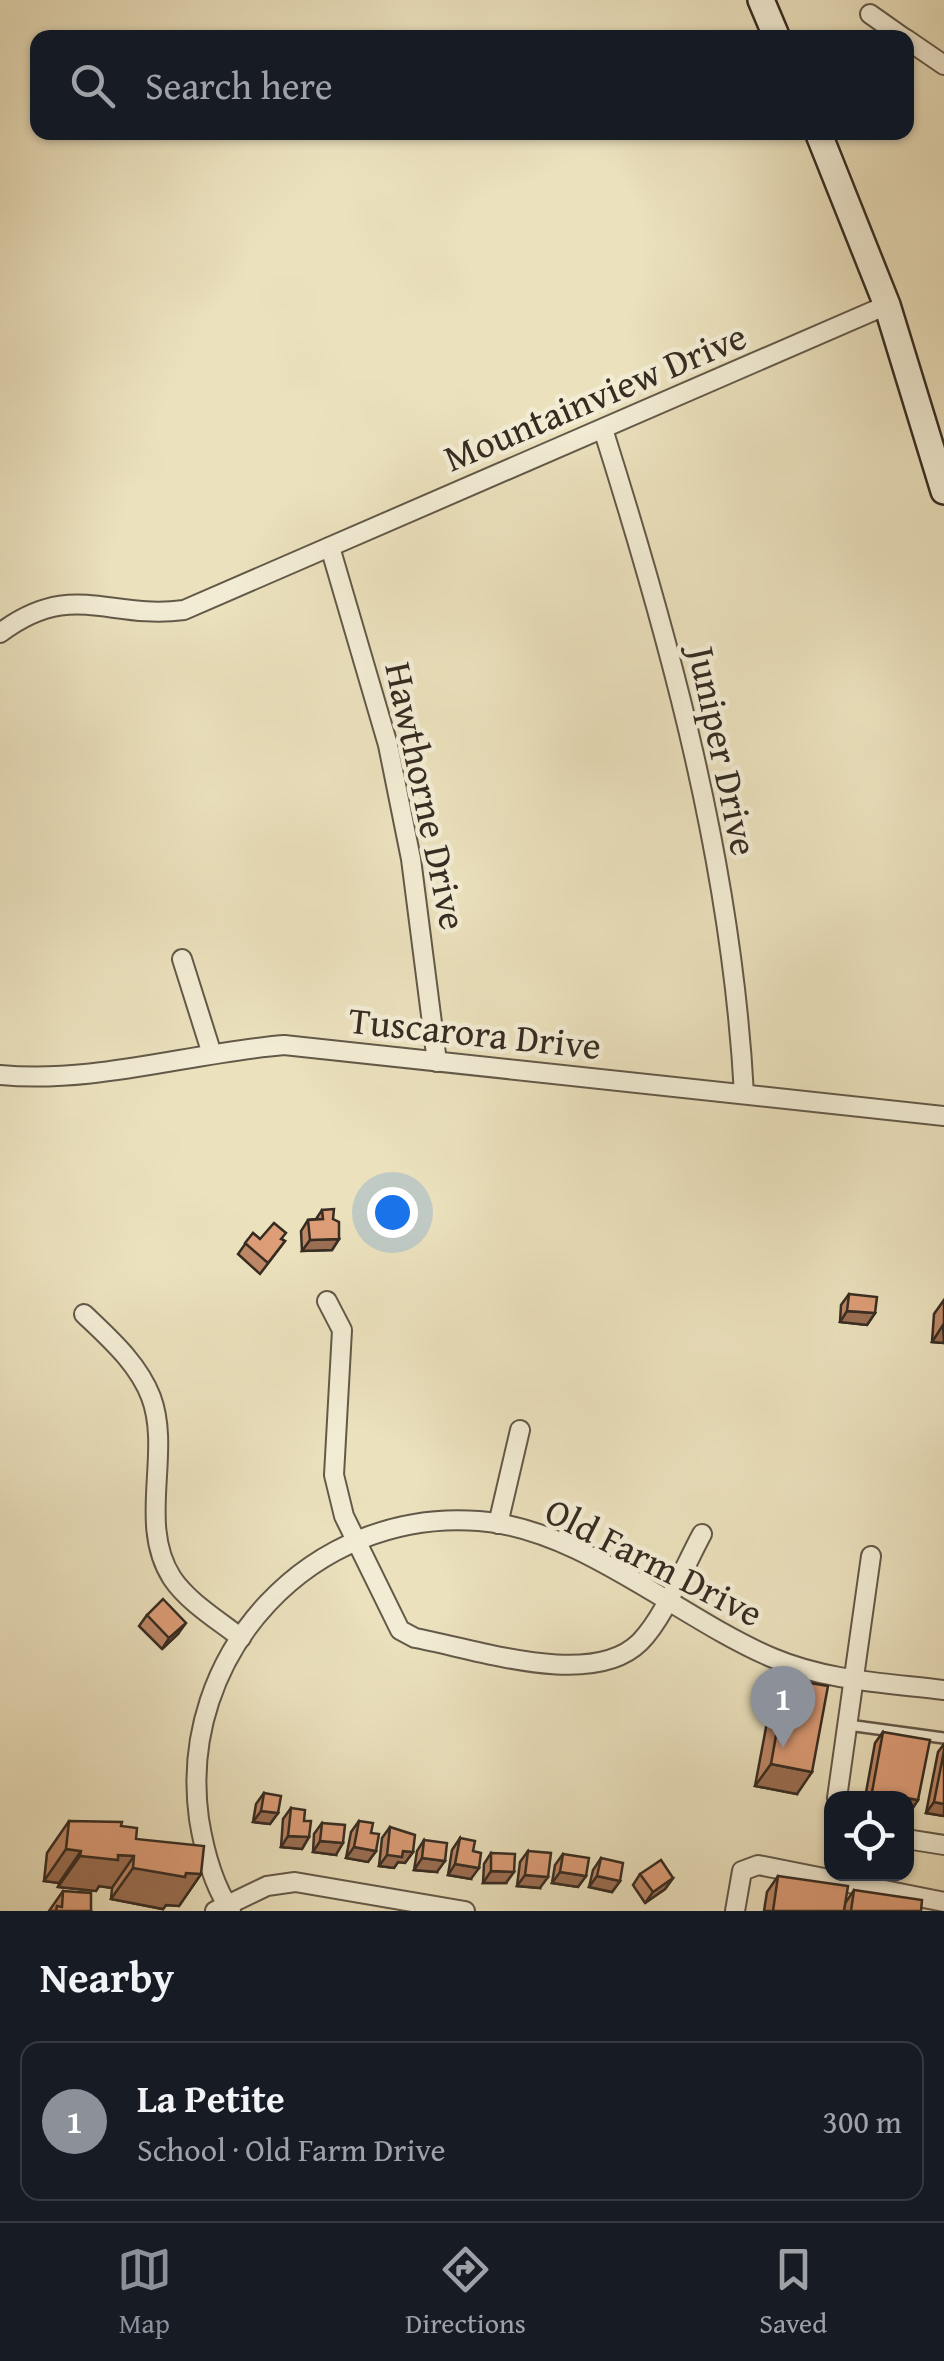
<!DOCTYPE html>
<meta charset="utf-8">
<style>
:root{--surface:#171b24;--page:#242831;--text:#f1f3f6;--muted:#9ea1a6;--line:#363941;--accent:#8c9099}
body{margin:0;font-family:"Gentium Book Plus",serif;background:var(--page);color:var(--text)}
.controls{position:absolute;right:30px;bottom:30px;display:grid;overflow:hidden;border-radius:20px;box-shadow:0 2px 8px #0004}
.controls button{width:90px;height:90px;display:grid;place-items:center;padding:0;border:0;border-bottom:2px solid var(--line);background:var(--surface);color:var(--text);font:50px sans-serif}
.you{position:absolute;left:392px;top:1212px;width:35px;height:35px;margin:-25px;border:8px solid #fff;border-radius:50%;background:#1a73e8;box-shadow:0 0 0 15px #1a73e833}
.badge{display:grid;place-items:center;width:65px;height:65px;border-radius:50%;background:var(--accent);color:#fff;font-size:32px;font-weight:700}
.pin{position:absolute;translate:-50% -82px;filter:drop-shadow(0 2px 5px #0008)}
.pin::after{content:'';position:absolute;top:52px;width:35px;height:30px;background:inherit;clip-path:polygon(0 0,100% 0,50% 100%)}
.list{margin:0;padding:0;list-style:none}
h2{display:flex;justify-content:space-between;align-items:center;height:130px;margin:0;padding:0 40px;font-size:42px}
h2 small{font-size:32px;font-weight:400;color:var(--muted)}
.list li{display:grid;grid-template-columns:65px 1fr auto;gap:30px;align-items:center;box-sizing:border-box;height:160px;margin:0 20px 20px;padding:0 20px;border:2px solid var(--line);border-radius:20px}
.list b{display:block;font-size:38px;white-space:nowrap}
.list p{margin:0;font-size:32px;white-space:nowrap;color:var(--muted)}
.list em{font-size:32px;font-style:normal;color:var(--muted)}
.icon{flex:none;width:55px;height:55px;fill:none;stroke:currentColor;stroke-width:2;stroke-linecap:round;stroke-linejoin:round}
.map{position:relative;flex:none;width:944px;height:1911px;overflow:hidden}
.search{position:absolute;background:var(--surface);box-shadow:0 2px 8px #0004;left:30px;right:30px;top:30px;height:110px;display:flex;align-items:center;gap:25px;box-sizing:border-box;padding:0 35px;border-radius:20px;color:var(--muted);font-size:38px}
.sheet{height:310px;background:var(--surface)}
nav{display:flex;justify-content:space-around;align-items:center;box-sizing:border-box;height:140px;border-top:2px solid var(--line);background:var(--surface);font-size:28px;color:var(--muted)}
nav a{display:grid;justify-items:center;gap:5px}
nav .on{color:var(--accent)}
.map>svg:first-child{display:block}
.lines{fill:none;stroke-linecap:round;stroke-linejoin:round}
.service-casing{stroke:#635949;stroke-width:14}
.minor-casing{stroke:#635949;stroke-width:22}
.secondary-casing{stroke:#362c22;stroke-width:30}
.service{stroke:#f2ecd4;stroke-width:9}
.minor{stroke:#f2ecd4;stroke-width:18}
.secondary{stroke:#f2ecd4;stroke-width:25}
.wall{fill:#be8766;stroke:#362c22;stroke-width:2.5}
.shaded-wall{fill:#9b6e53;stroke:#362c22;stroke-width:2.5}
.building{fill:#dd9d77;stroke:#362c22;stroke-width:2.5}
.labels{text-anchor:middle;stroke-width:9;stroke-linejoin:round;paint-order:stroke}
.street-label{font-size:38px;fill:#362c22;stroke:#f2ecd4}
</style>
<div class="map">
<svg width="944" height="1911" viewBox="0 0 944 1911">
<rect width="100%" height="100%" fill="#ebe1bd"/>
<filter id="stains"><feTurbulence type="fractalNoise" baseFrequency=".002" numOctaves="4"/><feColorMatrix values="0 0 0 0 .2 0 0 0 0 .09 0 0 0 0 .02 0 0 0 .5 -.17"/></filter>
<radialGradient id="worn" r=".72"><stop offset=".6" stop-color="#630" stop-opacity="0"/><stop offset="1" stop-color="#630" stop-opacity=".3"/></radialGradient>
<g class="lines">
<g class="service-casing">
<path id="service" d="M848,1725L944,1738"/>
</g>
<g class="minor-casing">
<g id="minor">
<path d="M870,14L904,38"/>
<path d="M906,39L944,65"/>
<path d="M603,429C671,644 732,867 744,1094"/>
<path d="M330,547L388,745L411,859L437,1062"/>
<path d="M0,633C72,579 107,620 184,610L887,305"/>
<path d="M182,959L211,1051"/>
<path d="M0,1075C95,1084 189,1053 284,1045L944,1116"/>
<path d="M327,1301L342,1330L334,1475L344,1516L400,1630L415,1638C476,1649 592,1690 640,1642C664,1618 685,1565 702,1534"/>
<path d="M84,1314C109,1338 138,1363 151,1397C172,1453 137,1524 172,1578C188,1602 218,1620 241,1638"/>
<path d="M498,1524L520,1430"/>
<path d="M837,1798L871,1556"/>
<path d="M906,1839L944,1845"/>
<path d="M215,1911L267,1886L295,1882L465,1911"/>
<path d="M231,1911C213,1885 204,1850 199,1819C176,1654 312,1508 479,1521C581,1528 680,1619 773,1658C827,1681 887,1683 944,1690"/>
<path d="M735,1911L742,1871L758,1865L944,1902"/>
</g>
</g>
<g class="secondary-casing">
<g id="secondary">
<path d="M761,0L777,38"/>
<path d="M818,132L887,305L944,491"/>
</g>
</g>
<use href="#service" class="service"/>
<use href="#minor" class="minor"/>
<use href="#secondary" class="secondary"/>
</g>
<g class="wall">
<path d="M322,1210L333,1219L339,1239L332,1250L302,1251L301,1231L308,1220L316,1219Z"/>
<path d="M253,1233L260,1239H282L285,1241L260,1274L238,1254Z"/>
<path d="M849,1294L875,1313L867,1325L840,1322L841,1305Z"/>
<path d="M944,1300V1343L932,1342L934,1314Z"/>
<path d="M147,1615L178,1634L162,1649L139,1626Z"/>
<path d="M786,1679L797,1794L755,1786L771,1701Z"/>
<path d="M883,1732L918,1800L910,1812L906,1811V1798H865L875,1743Z"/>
<path d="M944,1744V1816L926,1813L938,1752Z"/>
<path d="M264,1793L278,1813L270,1824L253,1822L256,1804Z"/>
<path d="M291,1808L309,1837L302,1849L281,1847L283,1819Z"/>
<path d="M69,1821L121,1826L136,1839L201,1874L179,1906L166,1905L163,1909L111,1899L112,1888L99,1886L96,1891L58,1887L59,1883L44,1881L47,1853Z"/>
<path d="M359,1821L371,1833L376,1851L368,1862L346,1858L351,1832Z"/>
<path d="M322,1823L336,1855L313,1852L314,1834Z"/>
<path d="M390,1827L413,1852L405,1863L398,1862L394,1868L379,1866L382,1838Z"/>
<path d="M460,1838L471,1879L448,1875L452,1850Z"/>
<path d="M424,1840L437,1872L414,1870L417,1851Z"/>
<path d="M528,1851L540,1888L517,1886L520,1862Z"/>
<path d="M491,1853L506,1883H483L484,1864Z"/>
<path d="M563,1854L586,1876L578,1887L552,1883L555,1865Z"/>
<path d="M601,1858L620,1881L612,1892L589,1887L593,1870Z"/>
<path d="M640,1874L673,1878L665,1889L645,1903L633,1885Z"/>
<path d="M778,1876L846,1902L854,1890L921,1911H764L767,1892Z"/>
<path d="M63,1891L91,1911H49Z"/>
</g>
<g class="shaded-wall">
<path d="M339,1239L332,1250L302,1251L310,1240Z"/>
<path d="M847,1311L875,1313L867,1325L840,1322Z"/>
<path d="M943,1325L944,1343L932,1342Z"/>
<path d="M186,1623L178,1634L162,1649L169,1638Z"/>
<path d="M771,1764L812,1772L797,1794L755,1786Z"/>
<path d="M872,1792L918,1800L910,1812L906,1811V1798H867Z"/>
<path d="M934,1802L944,1804V1816L926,1813Z"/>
<path d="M261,1811L278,1813L270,1824L253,1822Z"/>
<path d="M288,1836L309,1837L302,1849L281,1847Z"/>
<path d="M320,1841L343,1843L336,1855L313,1852Z"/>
<path d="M354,1847L376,1851L368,1862L346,1858Z"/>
<path d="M66,1849L81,1851L59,1883L44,1881Z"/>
<path d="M403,1851L413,1852L405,1863L398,1862L394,1868L379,1866L387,1855Z"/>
<path d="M118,1855L134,1856L112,1888L99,1886L96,1891L58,1887L80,1856Z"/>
<path d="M422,1858L445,1861L437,1872L414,1870Z"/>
<path d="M455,1864L479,1868L471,1879L448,1875Z"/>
<path d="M133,1868L186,1873L201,1874L179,1906L166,1905L163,1909L111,1899Z"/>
<path d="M491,1871L514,1872L506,1883H483Z"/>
<path d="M560,1872L586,1876L578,1887L552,1883Z"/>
<path d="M525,1875L548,1877L540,1888L517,1886Z"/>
<path d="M597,1876L620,1881L612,1892L589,1887Z"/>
<path d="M673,1878L665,1889L645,1903L653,1892Z"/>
</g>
<g class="building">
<path d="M334,1209L333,1219L339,1222V1239L310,1240L308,1220L323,1219L322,1210Z"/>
<path d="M274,1223L286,1233L281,1239L285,1241L268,1263L245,1243L253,1233L260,1239Z"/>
<path d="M849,1294L877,1297L875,1313L847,1311Z"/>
<path d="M163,1599L186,1623L169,1638L147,1615Z"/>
<path d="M786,1679L828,1686L812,1772L771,1764Z"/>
<path d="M883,1732L930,1740L918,1800L872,1792Z"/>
<path d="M944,1751V1804L934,1802Z"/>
<path d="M264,1793L281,1796L278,1813L261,1811Z"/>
<path d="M291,1808L305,1810L304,1821H311L309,1837L288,1836Z"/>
<path d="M69,1821L122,1822L121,1826L137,1828L136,1839L204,1846L201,1874L186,1873L185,1877L133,1868L134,1856L118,1855V1860L80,1856L81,1851L66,1849Z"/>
<path d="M359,1821L373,1823L371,1833L379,1834L376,1851L354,1847Z"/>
<path d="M322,1823L345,1825L343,1843L320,1841Z"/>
<path d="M390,1827L415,1835L413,1852L403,1851L402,1857L387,1855Z"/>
<path d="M460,1838L475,1841L473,1851L481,1853L479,1868L455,1864Z"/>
<path d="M424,1840L447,1843L445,1861L422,1858Z"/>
<path d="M528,1851L551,1853L548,1877L525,1875Z"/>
<path d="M491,1853L515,1854L514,1872L491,1871Z"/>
<path d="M563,1854L589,1858L586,1876L560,1872Z"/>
<path d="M601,1858L623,1863L620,1881L597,1876Z"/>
<path d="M661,1860L673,1878L653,1892L640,1874Z"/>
<path d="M778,1876L848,1886L844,1911H773Z"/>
<path d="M854,1890L922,1900L921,1911H851Z"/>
<path d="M63,1891L91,1893V1911H56L57,1906L62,1907Z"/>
</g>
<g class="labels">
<g class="street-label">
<text transform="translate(595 397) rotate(-23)" y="13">Mountainview Drive</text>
<text transform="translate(723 751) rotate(78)" y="13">Juniper Drive</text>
<text transform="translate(426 796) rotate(78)" y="13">Hawthorne Drive</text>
<text transform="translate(475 1033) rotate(6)" y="13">Tuscarora Drive</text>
<text transform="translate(654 1562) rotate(27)" y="13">Old Farm Drive</text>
</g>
</g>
<rect width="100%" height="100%" filter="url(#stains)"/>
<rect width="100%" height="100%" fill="url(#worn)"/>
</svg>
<div class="controls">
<button><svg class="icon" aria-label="locate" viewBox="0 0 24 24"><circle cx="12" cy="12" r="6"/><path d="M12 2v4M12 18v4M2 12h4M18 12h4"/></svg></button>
</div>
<div class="you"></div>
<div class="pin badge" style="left:783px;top:1748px">1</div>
<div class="search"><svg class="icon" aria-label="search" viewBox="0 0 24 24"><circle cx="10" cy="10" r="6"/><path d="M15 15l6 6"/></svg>Search here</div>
</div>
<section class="sheet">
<h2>Nearby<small></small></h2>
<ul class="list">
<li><span class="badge">1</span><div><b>La Petite</b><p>School · Old Farm Drive</p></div><em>300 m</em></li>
</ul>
</section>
<nav>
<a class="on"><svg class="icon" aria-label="map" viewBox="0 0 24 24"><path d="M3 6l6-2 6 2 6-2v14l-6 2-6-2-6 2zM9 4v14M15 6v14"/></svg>Map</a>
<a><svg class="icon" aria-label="directions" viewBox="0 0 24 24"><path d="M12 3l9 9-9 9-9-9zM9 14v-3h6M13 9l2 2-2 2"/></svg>Directions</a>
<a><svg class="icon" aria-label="saved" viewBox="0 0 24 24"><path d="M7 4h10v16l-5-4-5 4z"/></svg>Saved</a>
</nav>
